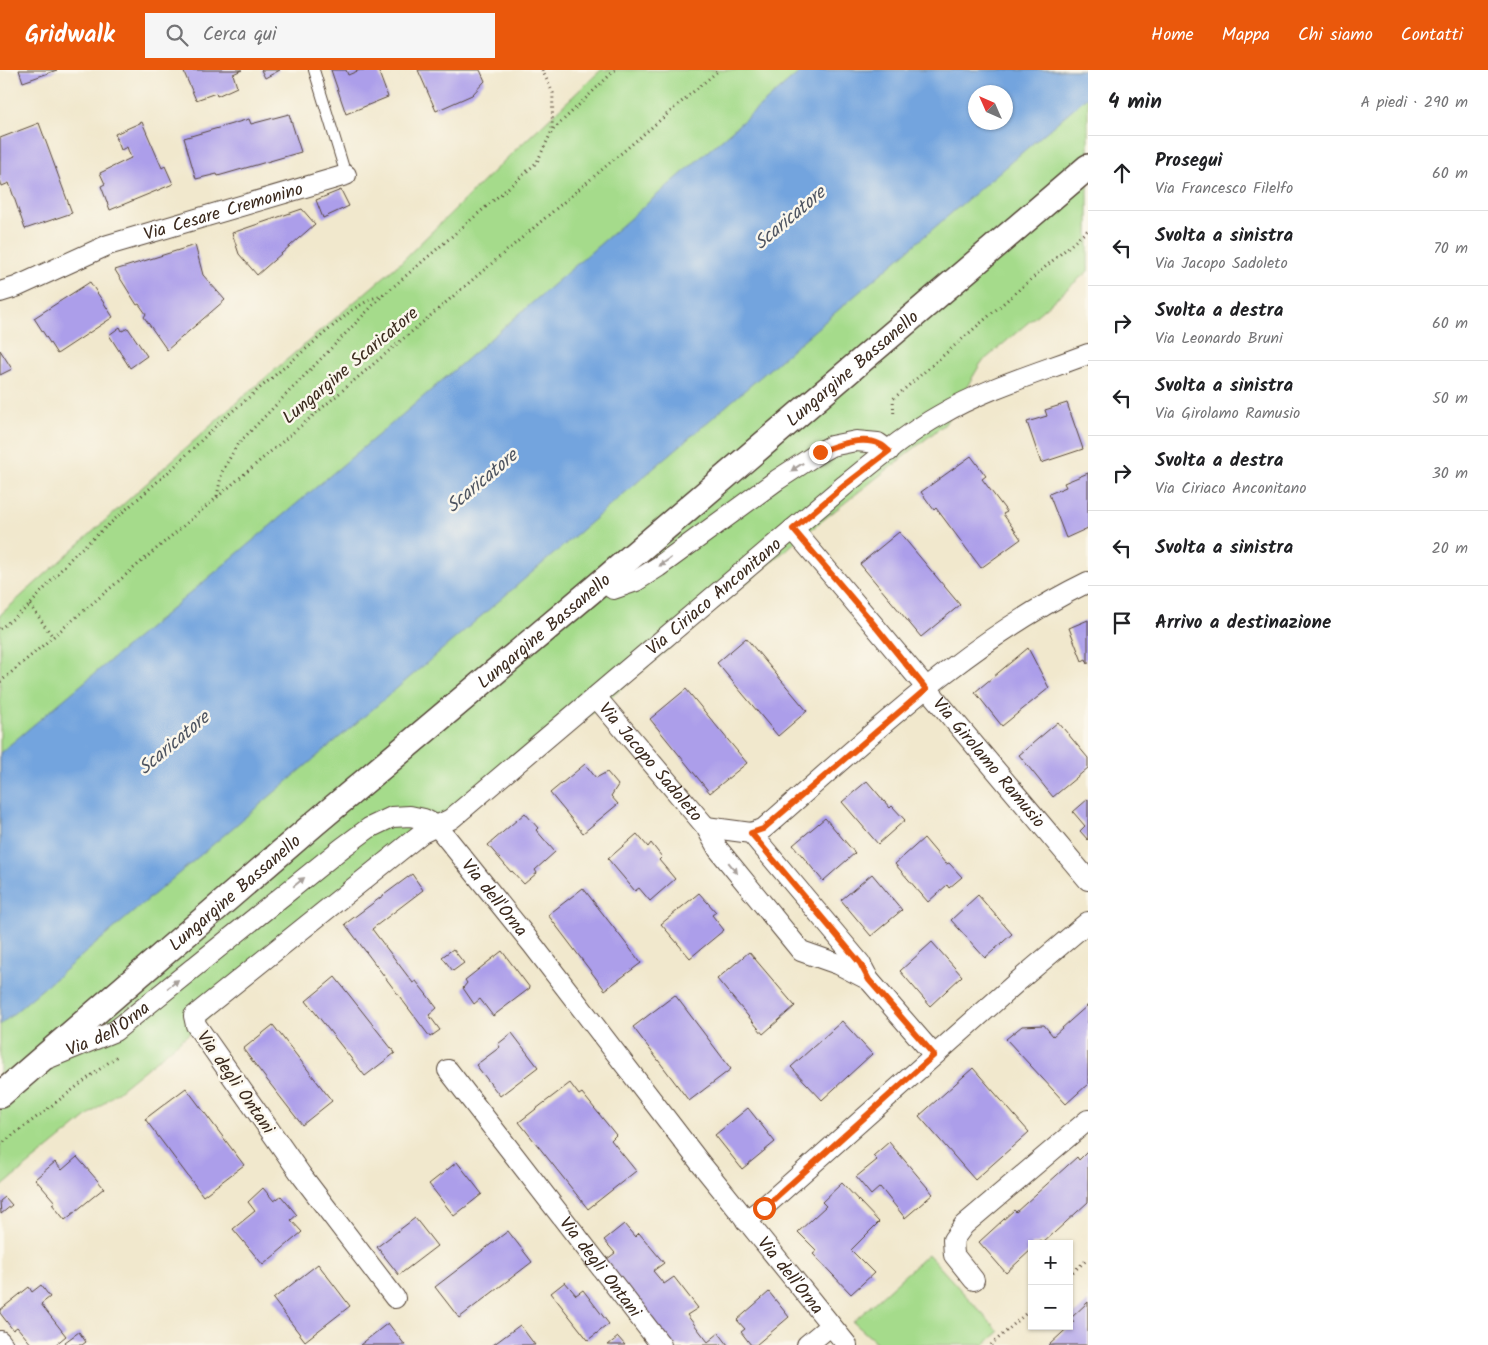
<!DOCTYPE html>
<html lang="it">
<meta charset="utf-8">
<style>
:root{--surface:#fff;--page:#f6f6f6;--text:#202124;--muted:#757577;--line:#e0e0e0;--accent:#ea580c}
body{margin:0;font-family:Kalam,sans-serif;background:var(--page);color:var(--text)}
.controls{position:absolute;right:15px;bottom:15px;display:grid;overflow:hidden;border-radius:0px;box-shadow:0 1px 4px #0004}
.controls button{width:45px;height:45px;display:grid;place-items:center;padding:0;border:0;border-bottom:1px solid var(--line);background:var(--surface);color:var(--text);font:25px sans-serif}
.compass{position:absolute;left:968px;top:15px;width:45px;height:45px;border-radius:50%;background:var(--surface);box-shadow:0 1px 4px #0004;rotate:315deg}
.stop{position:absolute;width:15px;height:15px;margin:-11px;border:4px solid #ea580c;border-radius:50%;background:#fff}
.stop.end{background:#ea580c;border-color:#fff;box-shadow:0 1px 5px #0008}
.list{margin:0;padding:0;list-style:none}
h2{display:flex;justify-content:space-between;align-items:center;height:65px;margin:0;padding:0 20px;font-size:21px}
h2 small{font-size:16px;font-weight:400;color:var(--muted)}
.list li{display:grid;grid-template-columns:32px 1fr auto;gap:15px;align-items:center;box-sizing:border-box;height:75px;padding:0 20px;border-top:1px solid var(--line)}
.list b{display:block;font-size:19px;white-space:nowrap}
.list p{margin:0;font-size:16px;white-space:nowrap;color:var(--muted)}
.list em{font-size:16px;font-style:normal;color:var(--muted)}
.icon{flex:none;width:28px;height:28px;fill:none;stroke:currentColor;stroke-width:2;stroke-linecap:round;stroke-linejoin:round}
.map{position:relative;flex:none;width:1088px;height:1275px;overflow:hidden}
header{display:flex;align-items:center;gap:30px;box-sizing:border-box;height:70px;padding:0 25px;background:var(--accent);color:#fff}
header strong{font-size:24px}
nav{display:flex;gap:28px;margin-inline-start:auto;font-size:18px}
.search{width:350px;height:45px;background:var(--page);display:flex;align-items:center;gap:12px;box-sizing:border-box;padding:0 18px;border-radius:0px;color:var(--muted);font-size:19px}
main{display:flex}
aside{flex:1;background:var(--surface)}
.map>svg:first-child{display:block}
.green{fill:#a5db8b;stroke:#708254;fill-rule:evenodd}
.water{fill:#73a4de;stroke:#57677e;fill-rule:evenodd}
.building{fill:#ac9eea}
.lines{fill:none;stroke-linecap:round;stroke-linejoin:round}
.service-casing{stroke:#564638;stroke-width:12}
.minor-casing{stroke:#564638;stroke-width:22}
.tertiary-casing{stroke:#564638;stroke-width:28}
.path{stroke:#564638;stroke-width:3;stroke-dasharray:1 4;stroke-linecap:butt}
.service{stroke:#fff;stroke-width:10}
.minor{stroke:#fff;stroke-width:20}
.tertiary{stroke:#fff;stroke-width:25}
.oneway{fill:#a79f9a}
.route{stroke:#ea580c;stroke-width:6}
.labels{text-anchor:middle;stroke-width:5;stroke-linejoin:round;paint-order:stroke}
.street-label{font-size:18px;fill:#3b2a1e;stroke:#fbf7ec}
.water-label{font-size:19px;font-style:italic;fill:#4f5561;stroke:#fbf7ec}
</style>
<header>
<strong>Gridwalk</strong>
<div class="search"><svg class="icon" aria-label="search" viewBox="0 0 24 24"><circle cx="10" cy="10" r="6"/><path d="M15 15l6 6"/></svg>Cerca qui</div>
<nav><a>Home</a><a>Mappa</a><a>Chi siamo</a><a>Contatti</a></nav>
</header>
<main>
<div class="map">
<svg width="1088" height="1275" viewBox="0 0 1088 1275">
<rect width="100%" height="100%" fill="#fbf7ec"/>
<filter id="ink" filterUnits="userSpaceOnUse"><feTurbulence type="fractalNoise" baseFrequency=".02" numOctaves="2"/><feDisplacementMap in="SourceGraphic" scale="10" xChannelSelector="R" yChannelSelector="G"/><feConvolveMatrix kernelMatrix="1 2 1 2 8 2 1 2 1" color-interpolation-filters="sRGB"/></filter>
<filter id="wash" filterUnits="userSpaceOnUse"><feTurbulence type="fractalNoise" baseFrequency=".0096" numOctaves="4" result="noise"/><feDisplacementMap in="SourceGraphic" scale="20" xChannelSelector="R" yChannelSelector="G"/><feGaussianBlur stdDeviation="1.12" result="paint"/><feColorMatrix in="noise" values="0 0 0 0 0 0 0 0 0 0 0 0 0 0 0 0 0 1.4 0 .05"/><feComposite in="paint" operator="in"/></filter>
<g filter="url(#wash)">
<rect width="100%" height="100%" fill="#f1e8cd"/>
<g class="green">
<path d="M601,0H1088V201L981,293L945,354L799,469L590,645L422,763L197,957L0,1118V545L236,333L399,194L510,85ZM976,22H1006V52H976Z"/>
<path d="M928,1184L999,1262L984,1275H879L853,1252Z"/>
</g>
<path class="water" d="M802,0H1088V26L367,644L0,955V683L402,345ZM976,22H1006V52H976Z"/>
<g id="blocks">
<g class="building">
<path d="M19,0H57L23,12Z"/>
<path d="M183,0H242L233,4L237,17L217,26L216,23L196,30Z"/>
<path d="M261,0H280L265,8Z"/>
<path d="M331,0H346L348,5L360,0H378L388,27L346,44Z"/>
<path d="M418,0H480L485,11L472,25L436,41Z"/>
<path d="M289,44L301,82L218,106L217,104L196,109L184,68L249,49L251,54Z"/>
<path d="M142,52L162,98L165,96L173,114L110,140L101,116L105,114L100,103L131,88L127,77L121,80L115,64Z"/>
<path d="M39,53L72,143L25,159L9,113L2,116L0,109V68Z"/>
<path d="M341,120L349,136L323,148L316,130Z"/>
<path d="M302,139L315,154L257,205L239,184L232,163Z"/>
<path d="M195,175L203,205L225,230L167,280L144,247L146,244L139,234L137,235L115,200Z"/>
<path d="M90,212L113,247L57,284L34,248Z"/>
<path d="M120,257L122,261L128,258L147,286L130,298L109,265Z"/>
<path d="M0,280L12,299L0,305Z"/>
<path d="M1067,333L1083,379L1041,393L1027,352L1047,346L1045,340Z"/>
<path d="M971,386L986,406L982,409L1007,442L1003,444L1021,469L981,498L936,438L934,440L921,422Z"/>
<path d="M1088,403V458L1066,468L1049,424L1066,417L1064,413Z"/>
<path d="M899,462L960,535L921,567L860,494Z"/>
<path d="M1088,550V594L1086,589L1082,591L1069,558Z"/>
<path d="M746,568L807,641L778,666L717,593Z"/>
<path d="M1028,578L1049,618L1002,656L975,622Z"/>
<path d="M686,619L747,693L710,723L650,649Z"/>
<path d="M1058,652L1088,688V698L1053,727L1019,685Z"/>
<path d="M585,694L596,708L607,702L618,715L611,726L618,734L583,763L550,723Z"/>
<path d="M867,711L890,738L892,736L905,750L878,774L842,732Z"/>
<path d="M1088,729V770L1080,761L1085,756L1073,742Z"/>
<path d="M525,743L538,758L536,760L555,782L535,800L537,803L524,814L512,801L511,802L488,775Z"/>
<path d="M825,748L855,783L823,811L793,775Z"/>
<path d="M637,764L648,777L651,773L662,787L659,790L675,809L650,831L639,818L635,821L608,789Z"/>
<path d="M924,768L946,794L949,793L962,807L949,818L947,815L928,832L895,794Z"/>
<path d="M412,804L423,820L372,859L413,913L416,911L437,938L429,945L440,960L430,967L345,854Z"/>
<path d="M872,804L902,840L871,866L841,830Z"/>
<path d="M583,818L641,893L605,920L548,845Z"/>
<path d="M699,823L716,842L712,845L724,860L690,888L661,854Z"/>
<path d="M978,825L1012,864L985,888L951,850Z"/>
<path d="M932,872L962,906L930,936L900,901Z"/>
<path d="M453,879L464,893L453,901L442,887Z"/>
<path d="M502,881L530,918L493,946L480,929L474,934L463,918L467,913L465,910Z"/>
<path d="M749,882L795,936L763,964L717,909Z"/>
<path d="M335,907L395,983L365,1006L306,931Z"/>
<path d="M675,925L731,999L689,1031L633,957Z"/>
<path d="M1088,935V1014L1066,1034L1006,969L1022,956L1044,955L1053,966Z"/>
<path d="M842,951L872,984L822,1030L791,997Z"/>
<path d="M273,955L332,1031L302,1055L243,979Z"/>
<path d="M512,963L538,997L500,1026L476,995L500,977L498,974Z"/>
<path d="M973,998L1029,1062L975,1110L919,1046Z"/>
<path d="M570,1013L579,1025L582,1023L616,1065L611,1070L636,1101L588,1139L519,1052Z"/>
<path d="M186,1018L244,1095L203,1126L145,1049Z"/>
<path d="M748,1038L775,1072L742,1099L715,1065Z"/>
<path d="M889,1072L933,1124L905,1148L880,1117L871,1125L856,1107L877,1090L873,1086Z"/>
<path d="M1088,1081V1132L1043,1173L1041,1171L1038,1174H1032V1179L1006,1203L979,1172L1014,1140L1016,1142L1077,1087L1079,1090Z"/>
<path d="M77,1087L104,1118L65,1150L52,1134L55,1132L35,1109L55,1092L62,1100Z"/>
<path d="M457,1092L482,1124L454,1146L429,1114Z"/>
<path d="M842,1113L879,1152L851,1180L874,1203L851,1224L813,1184L817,1181L798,1162L826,1136L822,1132Z"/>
<path d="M263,1118L274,1131L281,1126L297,1145L291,1150L302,1162L263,1195L233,1159L255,1141L248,1132Z"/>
<path d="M5,1127L12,1135L1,1144L0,1131Z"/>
<path d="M415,1148L437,1176L399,1205L377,1177Z"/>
<path d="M624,1154L635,1167L639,1163L664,1193L653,1201L664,1214L674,1207L698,1238L687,1245L708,1272L719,1263L728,1275H667L602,1193L615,1183L604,1170Z"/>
<path d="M508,1161L532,1192L459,1248L435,1217Z"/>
<path d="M318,1194L350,1236L305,1271L273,1229Z"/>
<path d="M565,1212L576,1225L583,1220L609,1254L588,1270L551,1223Z"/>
<path d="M41,1215L50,1227L41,1234L66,1266L55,1275H32L17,1257L13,1260L0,1243V1240L29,1217L32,1222Z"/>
<path d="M769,1222L789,1247L756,1275H751L741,1262L745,1259L737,1250Z"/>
<path d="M1088,1232V1275H1049L1074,1252L1071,1248Z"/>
<path d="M388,1253L405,1275H360Z"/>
<path d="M520,1255L535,1275H493Z"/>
<path d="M79,1262L86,1272L82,1275H67L65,1272Z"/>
<path d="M618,1267L625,1275H608Z"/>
</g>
</g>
</g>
<g filter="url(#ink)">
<use href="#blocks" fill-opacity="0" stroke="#564638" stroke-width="1"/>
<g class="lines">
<g class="service-casing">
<path id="service" d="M314,0L346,105"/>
</g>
<g class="minor-casing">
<g id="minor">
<path id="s1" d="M0,222L16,217L108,175L346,105"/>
<path id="s2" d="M793,459L1088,810"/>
<path d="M603,511L613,519L636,511L658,497L777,410L820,382L831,376L856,371L878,373L889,381"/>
<path id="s3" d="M596,627L706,757L718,779L801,881L838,894L869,910"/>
<path d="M706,757L751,763L860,893L869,910L934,985"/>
<path d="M751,763L763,759C865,671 966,571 1088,512"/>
<path id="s4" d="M49,988L115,961L342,778L369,758L392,747L410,746L424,749L437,756L532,874L701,1094L847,1275"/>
<path id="s5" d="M448,1000L661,1275"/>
<path d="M746,1151L764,1137L1017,912L1088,852"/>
<path d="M974,1210L954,1185L953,1170L964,1155L1088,1050"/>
<path id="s6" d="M395,1228L302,1106L196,955L194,946L422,763L451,749L845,415C875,391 906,364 940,345C986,318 1038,303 1088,284"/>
<path d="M0,1271L3,1275"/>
<path d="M807,1275L830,1256"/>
</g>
</g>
<g class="tertiary-casing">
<g id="tertiary">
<path id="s7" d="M0,1025L314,754L603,511L1088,97"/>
</g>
</g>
<g class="path">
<path d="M542,0L553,23L552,60"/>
<path d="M894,348L893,329L1088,160"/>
<path d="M217,426L222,402L237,375L384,224"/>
<path d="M30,535L53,567"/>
<path d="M0,559L30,535L74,485L173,398L221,351L352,240L369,230L386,223L523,105L537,92L552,61L615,0"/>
<path d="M0,612L719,0"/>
<path d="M0,1075L117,986"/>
<path d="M1069,1205L1088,1189"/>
<path d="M991,1275L1032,1238"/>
</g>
<use href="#service" class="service"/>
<use href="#minor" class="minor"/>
<use href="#tertiary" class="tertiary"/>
</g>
<defs><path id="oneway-solid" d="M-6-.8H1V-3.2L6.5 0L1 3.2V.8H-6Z" transform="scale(1.25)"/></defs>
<g class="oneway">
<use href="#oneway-solid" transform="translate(797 397) rotate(146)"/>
<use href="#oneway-solid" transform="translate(665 492) rotate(145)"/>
<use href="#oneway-solid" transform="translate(733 798) rotate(51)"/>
<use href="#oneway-solid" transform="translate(299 812) rotate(-39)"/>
<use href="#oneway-solid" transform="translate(173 914) rotate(-39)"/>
</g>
</g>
<g class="lines" filter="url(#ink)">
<path class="route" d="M764,1138L934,985L869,910L860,893L751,763L763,759L926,619L867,546L793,459L845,415L889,381C886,379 883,375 879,374C863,366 835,375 820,382"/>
</g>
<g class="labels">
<g class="street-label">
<text dy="6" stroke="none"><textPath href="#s1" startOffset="238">Via Cesare Cremonino</textPath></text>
<text transform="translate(350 295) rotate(-40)" y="6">Lungargine Scaricatore</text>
<text dy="6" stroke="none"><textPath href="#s7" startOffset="1120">Lungargine Bassanello</textPath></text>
<text dy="6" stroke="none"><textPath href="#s6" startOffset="1016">Via Ciriaco Anconitano</textPath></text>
<text dy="6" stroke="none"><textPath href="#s7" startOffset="715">Lungargine Bassanello</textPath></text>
<text dy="6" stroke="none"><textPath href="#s3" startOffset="85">Via Jacopo Sadoleto</textPath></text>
<text dy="6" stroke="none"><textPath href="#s2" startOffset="305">Via Girolamo Ramusio</textPath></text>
<text dy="6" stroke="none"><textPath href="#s7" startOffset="310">Lungargine Bassanello</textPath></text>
<text dy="6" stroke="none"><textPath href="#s4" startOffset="561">Via dell'Orna</textPath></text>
<text dy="6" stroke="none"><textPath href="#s4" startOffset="66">Via dell'Orna</textPath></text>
<text transform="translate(236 1012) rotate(55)" y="6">Via degli Ontani</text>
<text dy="6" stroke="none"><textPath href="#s5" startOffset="249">Via degli Ontani</textPath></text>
<text dy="6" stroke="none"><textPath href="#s4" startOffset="1041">Via dell'Orna</textPath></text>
</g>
<g class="water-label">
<text transform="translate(789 147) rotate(-40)" y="7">Scaricatore</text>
<text transform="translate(481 410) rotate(-40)" y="7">Scaricatore</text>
<text transform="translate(173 672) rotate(-40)" y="7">Scaricatore</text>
</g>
</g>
</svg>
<div class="controls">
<button>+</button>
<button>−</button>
</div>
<svg class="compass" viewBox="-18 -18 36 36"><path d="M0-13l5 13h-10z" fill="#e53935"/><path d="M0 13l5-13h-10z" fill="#757577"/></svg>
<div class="stop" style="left:764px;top:1138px"></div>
<div class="stop end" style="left:820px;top:382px"></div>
</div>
<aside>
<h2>4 min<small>A piedi · 290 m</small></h2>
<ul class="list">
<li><svg class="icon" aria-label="ahead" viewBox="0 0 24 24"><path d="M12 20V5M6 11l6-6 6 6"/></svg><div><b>Prosegui</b><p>Via Francesco Filelfo</p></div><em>60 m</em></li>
<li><svg class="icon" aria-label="left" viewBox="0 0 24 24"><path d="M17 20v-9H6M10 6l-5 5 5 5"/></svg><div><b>Svolta a sinistra</b><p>Via Jacopo Sadoleto</p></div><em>70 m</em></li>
<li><svg class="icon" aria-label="right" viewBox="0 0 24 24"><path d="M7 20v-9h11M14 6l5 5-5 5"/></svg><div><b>Svolta a destra</b><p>Via Leonardo Bruni</p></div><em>60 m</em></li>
<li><svg class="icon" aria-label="left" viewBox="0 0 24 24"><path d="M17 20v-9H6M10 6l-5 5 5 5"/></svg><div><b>Svolta a sinistra</b><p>Via Girolamo Ramusio</p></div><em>50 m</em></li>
<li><svg class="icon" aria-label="right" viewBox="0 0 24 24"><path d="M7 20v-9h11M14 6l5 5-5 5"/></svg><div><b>Svolta a destra</b><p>Via Ciriaco Anconitano</p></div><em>30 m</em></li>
<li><svg class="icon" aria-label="left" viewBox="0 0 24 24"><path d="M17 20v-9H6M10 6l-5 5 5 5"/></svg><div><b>Svolta a sinistra</b></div><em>20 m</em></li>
<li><svg class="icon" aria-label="arrive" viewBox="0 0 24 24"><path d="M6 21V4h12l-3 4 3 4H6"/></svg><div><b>Arrivo a destinazione</b></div></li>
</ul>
</aside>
</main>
